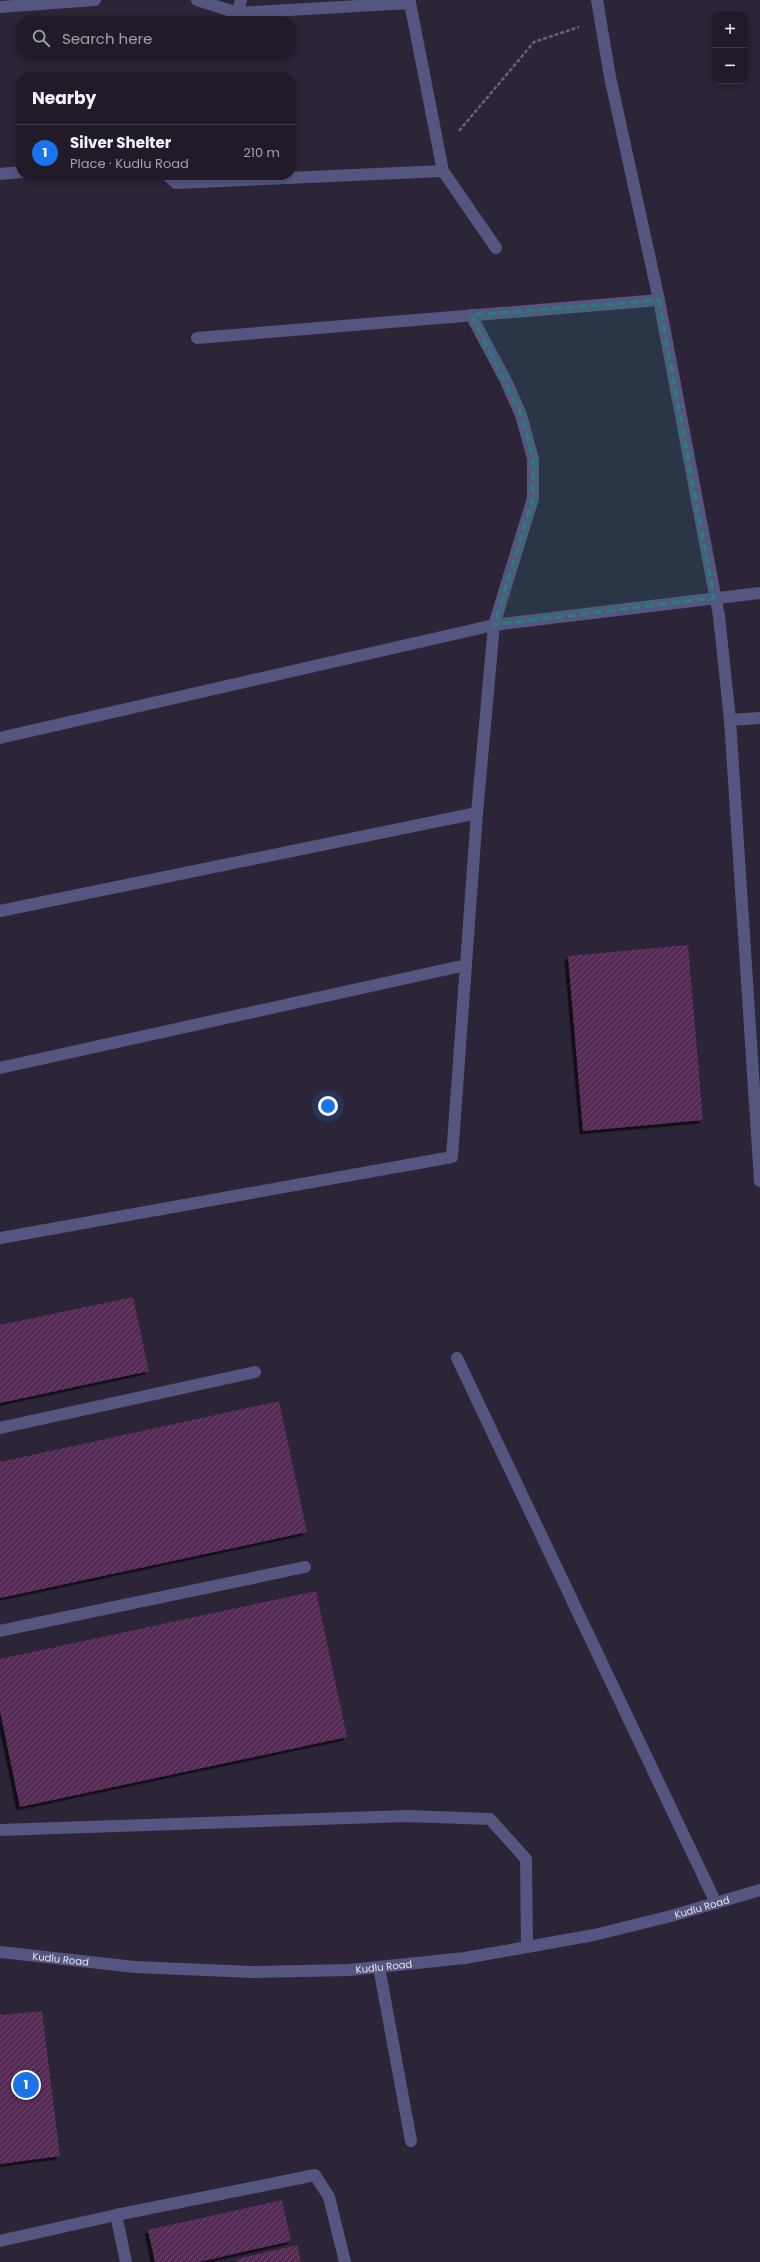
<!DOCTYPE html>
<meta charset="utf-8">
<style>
:root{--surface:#211b29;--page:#292431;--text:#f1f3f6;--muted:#a2a1a8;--line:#3e3946;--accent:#1a73e8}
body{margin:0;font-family:Poppins,sans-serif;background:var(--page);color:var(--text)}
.controls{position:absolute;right:12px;top:12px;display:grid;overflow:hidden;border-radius:8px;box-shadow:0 2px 6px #0003}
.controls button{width:36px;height:36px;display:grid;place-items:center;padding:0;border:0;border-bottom:1px solid var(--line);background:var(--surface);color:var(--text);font:20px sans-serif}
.you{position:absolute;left:328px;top:1106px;width:14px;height:14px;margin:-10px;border:3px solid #fff;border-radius:50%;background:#1a73e8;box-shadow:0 0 0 6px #1a73e833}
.badge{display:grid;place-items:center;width:26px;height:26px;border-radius:50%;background:var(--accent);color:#fff;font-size:13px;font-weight:700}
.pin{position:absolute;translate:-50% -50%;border:2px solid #fff;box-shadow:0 1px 4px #0006}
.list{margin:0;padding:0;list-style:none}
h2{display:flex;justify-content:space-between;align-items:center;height:52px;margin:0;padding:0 16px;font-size:17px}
h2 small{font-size:13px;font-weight:400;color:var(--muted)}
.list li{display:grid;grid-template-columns:26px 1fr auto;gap:12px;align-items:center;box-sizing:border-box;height:56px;padding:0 16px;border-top:1px solid var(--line)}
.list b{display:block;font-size:15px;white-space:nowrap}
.list p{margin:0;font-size:13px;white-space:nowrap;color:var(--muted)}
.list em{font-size:13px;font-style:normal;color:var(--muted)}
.icon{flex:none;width:22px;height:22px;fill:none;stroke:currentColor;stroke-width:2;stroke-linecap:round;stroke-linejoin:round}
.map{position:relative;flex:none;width:760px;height:2262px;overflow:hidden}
.search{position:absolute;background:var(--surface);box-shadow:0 2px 6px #0003;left:16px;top:16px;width:280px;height:44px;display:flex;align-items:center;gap:10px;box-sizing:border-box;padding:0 14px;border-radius:16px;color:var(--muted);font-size:15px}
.panel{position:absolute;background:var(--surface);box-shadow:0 2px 6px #0003;left:16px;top:72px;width:280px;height:108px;border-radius:16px}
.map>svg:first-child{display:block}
.building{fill:url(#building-hatch);filter:url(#shadow)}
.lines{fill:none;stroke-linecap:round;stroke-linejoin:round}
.path{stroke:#696273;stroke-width:2.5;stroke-dasharray:4 2;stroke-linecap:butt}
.minor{stroke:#54567f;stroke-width:12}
.marked{fill:#25817b;fill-opacity:0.2;stroke:#25817b;stroke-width:3;stroke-dasharray:8 5;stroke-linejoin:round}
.labels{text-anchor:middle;stroke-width:4;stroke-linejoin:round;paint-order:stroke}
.street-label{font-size:10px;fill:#e8e3f0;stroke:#221a2c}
</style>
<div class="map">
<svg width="760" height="2262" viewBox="0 0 760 2262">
<defs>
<pattern id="building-hatch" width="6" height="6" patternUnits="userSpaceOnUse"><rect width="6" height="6" fill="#552a54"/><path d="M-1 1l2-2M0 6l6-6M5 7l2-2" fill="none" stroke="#6d496d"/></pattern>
<filter id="shadow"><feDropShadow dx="-3.5" dy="3.5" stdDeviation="0" flood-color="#0009"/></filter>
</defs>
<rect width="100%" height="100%" fill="#2c2437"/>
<g class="building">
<path d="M688,945L703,1120L583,1131L568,956Z"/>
<path d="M133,1297L149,1371L0,1403V1325Z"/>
<path d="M279,1401L307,1532L0,1598V1462Z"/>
<path d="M316,1591L347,1737L20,1807L0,1711V1659Z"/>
<path d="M42,2011L60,2156L0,2164V2015Z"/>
<path d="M282,2200L291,2241L199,2262H155L148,2230Z"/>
<path d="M297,2245L301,2262H237V2259Z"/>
</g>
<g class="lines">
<path class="path" d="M459,131L534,42L579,27"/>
<g class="minor">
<path d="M197,0L238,13L410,3L443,171L496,248"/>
<path d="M597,0L610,77L659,300L719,616L730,720L760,1181"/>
<path d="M0,7L95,0"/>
<path d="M238,13L241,0"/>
<path d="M0,174L21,172"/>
<path d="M167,175L176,183L443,171"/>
<path d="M197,338L659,300"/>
<path d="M730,720L760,718"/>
<path d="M0,738L494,625L760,593"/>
<path d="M0,911L477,813"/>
<path d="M0,1068L466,965"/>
<path d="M0,1238L452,1157L477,813L494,625L533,498V459L521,415L506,381L471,315"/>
<path d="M457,1358L716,1903"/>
<path d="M0,1428L255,1372"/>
<path d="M0,1631L305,1567"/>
<path d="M0,1830L406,1816L490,1819L526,1859L527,1947"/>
<path id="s1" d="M0,1952L135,1967L252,1972L349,1970L465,1958L594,1935L671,1916L760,1890"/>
<path d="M379,1967L411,2141"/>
<path d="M116,2215L126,2262"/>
<path d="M0,2241L116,2215L315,2175L329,2197L345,2262"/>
</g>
</g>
<path class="marked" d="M659,300L714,598L494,625L533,498V459L521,415L471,315Z"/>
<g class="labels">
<g class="street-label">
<text dy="4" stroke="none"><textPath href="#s1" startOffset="709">Kudlu Road</textPath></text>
<text dy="4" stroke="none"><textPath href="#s1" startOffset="61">Kudlu Road</textPath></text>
<text dy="4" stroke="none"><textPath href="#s1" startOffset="385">Kudlu Road</textPath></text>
</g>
</g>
</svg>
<div class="controls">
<button>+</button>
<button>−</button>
</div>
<div class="you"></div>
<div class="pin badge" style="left:26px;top:2085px">1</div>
<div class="search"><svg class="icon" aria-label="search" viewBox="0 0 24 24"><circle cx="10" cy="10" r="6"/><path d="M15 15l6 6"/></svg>Search here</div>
<section class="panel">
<h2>Nearby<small></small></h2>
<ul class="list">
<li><span class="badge">1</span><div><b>Silver Shelter</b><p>Place · Kudlu Road</p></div><em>210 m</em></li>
</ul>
</section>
</div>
